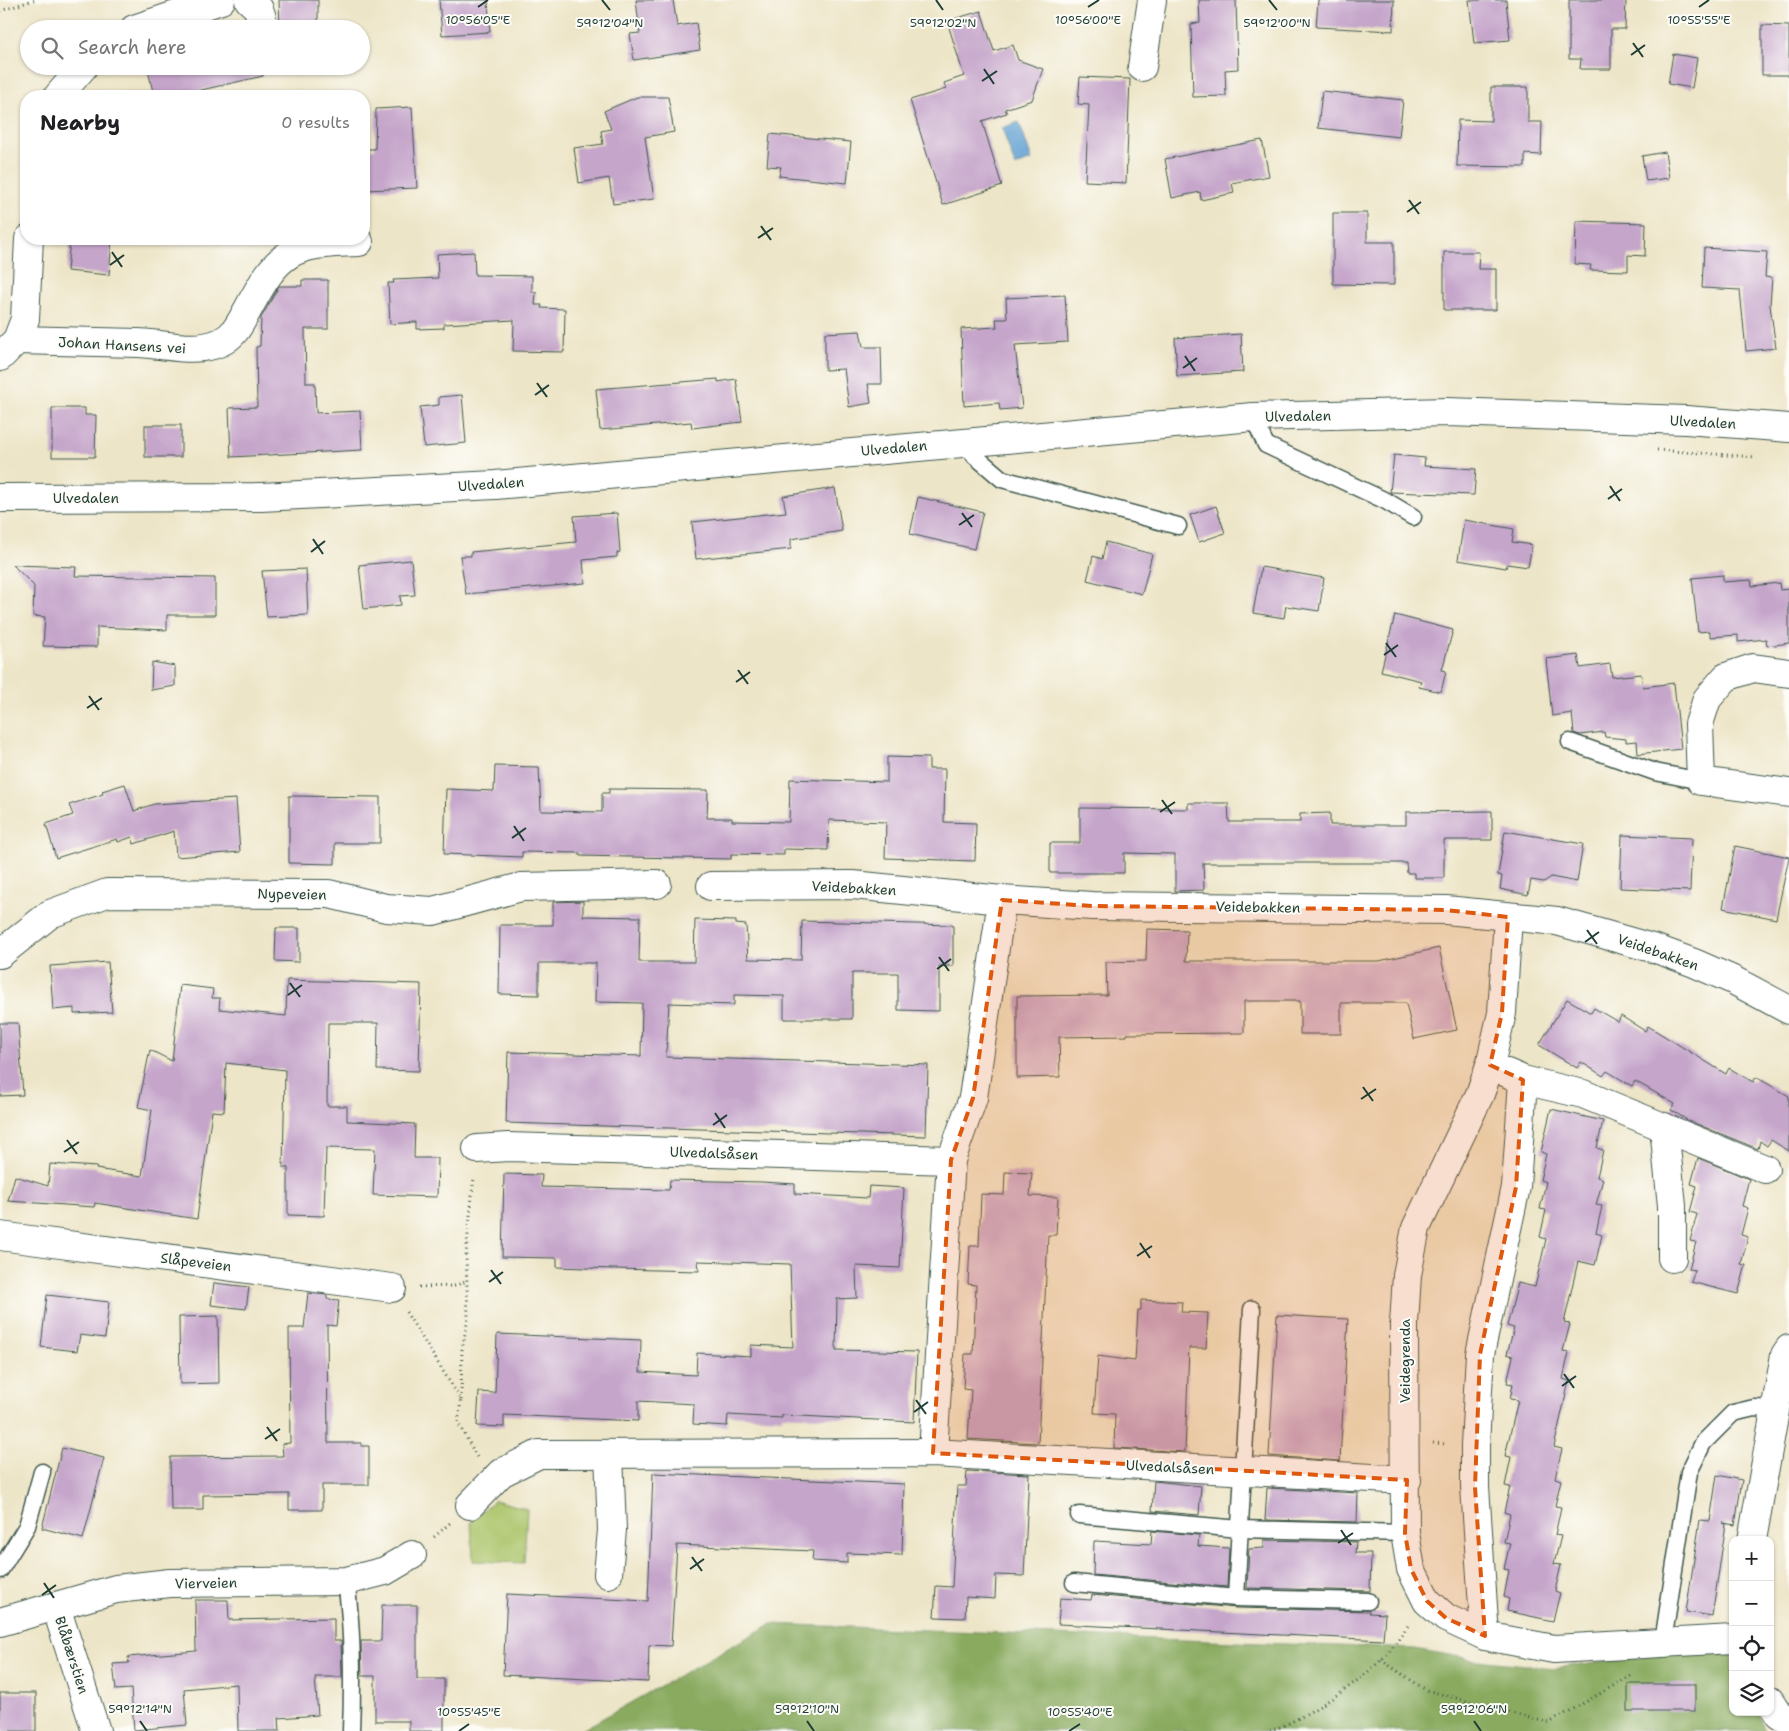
<!DOCTYPE html>
<meta charset="utf-8">
<style>
:root{--surface:#fff;--page:#f2f2f2;--text:#202124;--muted:#757577;--line:#e0e0e0}
body{margin:0;font-family:"Shantell Sans",sans-serif;background:var(--page);color:var(--text)}
.controls{position:absolute;right:15px;bottom:15px;display:grid;overflow:hidden;border-radius:10px;box-shadow:0 1px 4px #0004}
.controls button{width:45px;height:45px;display:grid;place-items:center;padding:0;border:0;border-bottom:1px solid var(--line);background:var(--surface);color:var(--text);font:25px sans-serif}
.list{margin:0;padding:0;list-style:none}
h2{display:flex;justify-content:space-between;align-items:center;height:65px;margin:0;padding:0 20px;font-size:21px}
h2 small{font-size:16px;font-weight:400;color:var(--muted)}
.icon{flex:none;width:28px;height:28px;fill:none;stroke:currentColor;stroke-width:2;stroke-linecap:round;stroke-linejoin:round}
.map{position:relative;flex:none;width:1789px;height:1731px;overflow:hidden}
.search{position:absolute;background:var(--surface);box-shadow:0 1px 4px #0004;left:20px;top:20px;width:350px;height:55px;display:flex;align-items:center;gap:12px;box-sizing:border-box;padding:0 18px;border-radius:28px;color:var(--muted);font-size:19px}
.panel{position:absolute;background:var(--surface);box-shadow:0 1px 4px #0004;left:20px;top:90px;width:350px;height:155px;border-radius:20px}
.map>svg:first-child{display:block}
.green{fill:#acc56b;stroke:#668150}
.forest{fill:#89aa5f;stroke:#54744a}
.water{fill:#5f9fd2;stroke:#3f6e83}
.building{fill:#c5a5ca}
.lines{fill:none;stroke-linecap:round;stroke-linejoin:round}
.service-casing{stroke:#3e564a;stroke-width:19}
.minor-casing{stroke:#3e564a;stroke-width:30}
.path{stroke:#3e564a;stroke-width:3;stroke-dasharray:1 4;stroke-linecap:butt}
.service{stroke:#fff;stroke-width:16}
.minor{stroke:#fff;stroke-width:28}
.marked{fill:#de580e;fill-opacity:0.2;stroke:#de580e;stroke-width:4;stroke-dasharray:10 6;stroke-linejoin:round}
.ticks{fill:none;stroke:#1f3d34;stroke-width:2}
.labels{text-anchor:middle;stroke-width:4;stroke-linejoin:round;paint-order:stroke}
.street-label{font-size:14px;fill:#1f3d34;stroke:#fdfcf7}
.ticks-label{font-size:12px;text-anchor:middle;fill:#1f3d34;stroke:#fdfcf7;stroke-width:4;stroke-linejoin:round;paint-order:stroke}
</style>
<div class="map">
<svg width="1789" height="1731" viewBox="0 0 1789 1731">
<rect width="100%" height="100%" fill="#fdfcf7"/>
<filter id="ink" filterUnits="userSpaceOnUse"><feTurbulence type="fractalNoise" baseFrequency=".02" numOctaves="2"/><feDisplacementMap in="SourceGraphic" scale="10" xChannelSelector="R" yChannelSelector="G"/><feConvolveMatrix kernelMatrix="1 2 1 2 8 2 1 2 1" color-interpolation-filters="sRGB"/></filter>
<filter id="wash" filterUnits="userSpaceOnUse"><feTurbulence type="fractalNoise" baseFrequency=".0096" numOctaves="4" result="noise"/><feDisplacementMap in="SourceGraphic" scale="20" xChannelSelector="R" yChannelSelector="G"/><feGaussianBlur stdDeviation="1.12" result="paint"/><feColorMatrix in="noise" values="0 0 0 0 0 0 0 0 0 0 0 0 0 0 0 0 0 1.4 0 .05"/><feComposite in="paint" operator="in"/></filter>
<g filter="url(#wash)">
<rect width="100%" height="100%" fill="#ede5c7"/>
<path class="green" d="M495,1500L527,1509L524,1563L473,1561L471,1521Z"/>
<path class="forest" d="M771,1624L1415,1649L1477,1660L1554,1668L1727,1644L1733,1657V1712H1758L1766,1731H580Z"/>
<path class="water" d="M1019,122L1032,160L1015,166L1002,128Z"/>
<g id="blocks">
<g class="building">
<path d="M279,0H318V28L280,29Z"/>
<path d="M439,0H488L490,32L442,35Z"/>
<path d="M636,0H673L677,26L696,23L700,50L634,60L630,34L640,33Z"/>
<path d="M1199,0H1236L1238,69L1225,70L1226,96L1193,97L1191,24L1200,23Z"/>
<path d="M1318,0H1394L1393,31L1316,27Z"/>
<path d="M1469,0H1506L1510,40L1474,43Z"/>
<path d="M1569,0H1626L1625,29H1611V69H1580L1581,59H1569Z"/>
<path d="M981,11L994,51L1013,45L1018,60L1043,69L1032,100L1005,109L1007,113L982,121L1002,186L943,205L910,100L946,89L944,83L964,76L947,21Z"/>
<path d="M1762,25L1789,26V75H1762Z"/>
<path d="M1673,54L1697,58L1692,88L1668,84Z"/>
<path d="M147,66H262L263,76L175,96H154Z"/>
<path d="M1080,77L1130,79L1126,183L1085,181L1089,105L1078,104Z"/>
<path d="M1491,87H1528V122H1542L1541,155L1525,154V167L1457,166L1458,120L1491,121Z"/>
<path d="M1322,91L1403,100L1399,137L1318,128Z"/>
<path d="M637,97H668L674,132L645,137L654,199L613,204L609,178L579,183L574,148L603,144L601,131L611,129L604,111Z"/>
<path d="M412,107L417,188L364,190V149H375L376,109Z"/>
<path d="M770,134L851,142L847,183L779,176L781,167L767,166Z"/>
<path d="M1262,140L1269,176L1232,183L1234,193L1201,200L1200,192L1172,198L1165,159Z"/>
<path d="M1665,152L1669,178L1646,181L1642,156Z"/>
<path d="M1333,213H1367V242H1394V285L1333,284Z"/>
<path d="M1576,221L1646,223L1645,256L1628,255V271L1590,270L1591,265L1575,264Z"/>
<path d="M70,239H112L109,275L67,271Z"/>
<path d="M1704,248L1767,252L1765,277L1772,278L1770,305L1776,348L1746,351L1740,290L1702,288Z"/>
<path d="M474,252L475,275L532,276V292H536L535,305H542L541,308L565,309L564,352L513,351L514,320L444,324V328L417,329V322L390,324L388,283H394L393,280L438,278L437,254Z"/>
<path d="M1444,252H1479L1478,269H1496V310H1444Z"/>
<path d="M302,280H328V329H305L306,383H315L316,413L360,411L362,450L231,457L229,408L257,407L256,347L260,346L261,318L279,286H302Z"/>
<path d="M1065,295L1068,342L1015,345L1022,408L1000,410L999,403L964,406L961,329L997,327L996,319H1007L1006,298Z"/>
<path d="M860,331L863,347H881L882,384H868L871,403L849,407L844,369L825,370V333Z"/>
<path d="M1241,334L1243,372L1177,376L1175,338Z"/>
<path d="M718,379V382L736,379L742,422L692,428L691,422L600,430L596,389Z"/>
<path d="M462,395L466,443L424,447L420,407L439,405V397Z"/>
<path d="M52,408H85V415H96L95,457H52Z"/>
<rect x="145" y="425" width="36" height="32"/>
<path d="M1394,455L1425,458L1424,466L1476,469L1474,495L1390,492Z"/>
<path d="M835,488L842,531L791,539V549L696,559L692,522L786,512L783,496Z"/>
<path d="M918,497L983,512L974,549L910,534Z"/>
<path d="M1216,506L1225,533L1199,542L1190,515Z"/>
<path d="M617,513L620,552L617,553V557L583,560L585,583L466,594L460,556H471V552L576,542L574,516Z"/>
<path d="M1464,520L1514,529L1512,542L1532,545L1528,567L1507,564L1506,568L1458,560Z"/>
<path d="M1106,542L1152,554L1142,594L1087,580L1093,556L1102,559Z"/>
<path d="M411,560L415,595L400,596L401,605L364,609L359,565Z"/>
<path d="M13,565L76,567L75,576L215,578V615H167V630L97,627V647L43,646L45,617L33,616L34,586Z"/>
<path d="M1261,567L1324,578L1319,611L1286,606L1284,618L1253,613Z"/>
<path d="M306,569L308,615L267,617L262,571Z"/>
<path d="M1723,575V582L1751,580L1752,586L1779,583L1780,590L1789,589V643L1767,646L1766,639L1738,642V635L1710,637V631L1698,632L1692,578Z"/>
<path d="M1395,615L1453,630L1442,670L1446,671L1441,692L1419,687L1421,681L1381,671Z"/>
<path d="M1578,655L1580,668L1610,664L1612,677L1641,674L1643,687L1674,683L1681,749L1638,754L1637,741L1626,742V739L1605,737L1604,732L1580,735L1574,733L1572,713L1552,716L1546,659Z"/>
<path d="M152,662L175,666V686L151,690Z"/>
<path d="M887,757L929,758V769H945L944,822L976,823L975,861L885,858L886,822L829,820L828,850L784,849V855L731,854V859L580,856V853L522,852V857L444,854L446,789L494,791L495,766L539,767L541,811L602,812V793H609V789L708,790L707,818H732V821L789,822L790,779L887,782Z"/>
<path d="M125,784L134,811L154,804L236,799L240,852L176,857L174,831L134,844L132,837L118,842L117,839L56,858L46,824L73,815L69,805L103,794L102,791Z"/>
<path d="M289,796L380,797V843H335V864L289,863Z"/>
<path d="M1188,803H1228L1229,822H1300V814L1330,813V825H1406V812L1492,811V840H1444V878H1414V873H1407L1406,863H1203L1204,890L1175,891V854L1124,853V873H1050V843H1080V808L1188,809Z"/>
<path d="M1505,831L1583,844L1577,882L1551,877L1544,882L1531,880L1528,895L1500,889L1502,876L1498,875Z"/>
<path d="M1622,835L1692,838L1690,891L1620,888Z"/>
<path d="M1735,846L1789,857L1776,919L1723,908Z"/>
<path d="M583,901V916L640,917L639,962H694L695,920L736,921V924L746,925L748,959L801,960L802,921L953,925V966H939V1011L898,1010V973H852V1019H784V996L734,995V1005L669,1003L666,1057L928,1065L926,1136L506,1123L508,1052L641,1056L642,1003L595,1002L596,963H539V995L499,994L500,925H553V902Z"/>
<path d="M276,928H299V962L275,961Z"/>
<path d="M1147,929L1187,930L1186,961H1379L1439,948L1457,1030L1414,1039L1406,1003H1341V1034H1300V1001H1244V1033L1127,1034V1036L1059,1037L1060,1077L1017,1078V996L1107,995L1106,962L1146,961Z"/>
<path d="M108,962L112,1012L74,1014V1008L53,1010L50,966Z"/>
<path d="M287,980L421,984L419,1071L377,1070L378,1023H328L327,1106H347V1121L415,1124L414,1158H438L437,1197L373,1195L375,1149L326,1148L324,1216L288,1215V1167H283L285,1070L226,1063L224,1112L212,1111L197,1219L95,1203L94,1207L8,1201L15,1176L48,1186L50,1164L97,1167L96,1169L142,1176L152,1110L138,1107L150,1050L172,1061L180,985L213,989L212,998H220L219,1009L286,1016Z"/>
<path d="M1567,999L1591,1013L1594,1008L1618,1022L1621,1016L1645,1031L1648,1026L1726,1074L1729,1068L1753,1082L1756,1077L1789,1096V1151L1771,1140L1767,1146L1760,1141L1758,1149L1687,1120L1671,1110L1675,1104L1635,1081L1632,1086L1607,1071L1603,1076L1581,1062L1577,1068L1539,1045Z"/>
<path d="M0,1023H18L23,1095L0,1096Z"/>
<path d="M1551,1109L1603,1121L1597,1148L1603,1150L1597,1177L1603,1179L1596,1205L1602,1206L1596,1233L1602,1235L1595,1265L1578,1261L1564,1323L1570,1324L1563,1351L1569,1352L1563,1379L1569,1381L1554,1447L1562,1449L1555,1478L1561,1480L1555,1506L1561,1507L1555,1535L1561,1536L1554,1564L1561,1565L1555,1591L1560,1593L1553,1621L1507,1611L1509,1599L1504,1597L1509,1570L1504,1569L1510,1543L1504,1542L1510,1514L1504,1512L1510,1487L1505,1486L1511,1457L1505,1456L1518,1400L1510,1399L1513,1384L1507,1383L1513,1356L1507,1354L1514,1328L1507,1326L1518,1283L1535,1287L1546,1239L1540,1237L1546,1210L1540,1209L1546,1182L1540,1180L1546,1154L1541,1152Z"/>
<path d="M1698,1158L1749,1179L1742,1206L1748,1208L1741,1235L1748,1237L1741,1264L1746,1265L1738,1294L1691,1282L1695,1270L1689,1269L1696,1242L1690,1241L1697,1214L1690,1212L1697,1186L1691,1184Z"/>
<path d="M1005,1172L1032,1173L1030,1196L1058,1197L1056,1235H1048L1038,1443L968,1439L971,1390L963,1389L965,1354H973L976,1285L968,1284L970,1246H979L981,1194L1004,1195Z"/>
<path d="M504,1174L542,1175L541,1187L669,1190L670,1180L762,1182L795,1184V1194L868,1198L869,1186L904,1188L900,1268L856,1266L857,1298L837,1299L836,1350L917,1352L914,1422L782,1415V1418L728,1415L727,1426L693,1424L694,1404L638,1401V1421L504,1415V1427L477,1426L479,1392L495,1393L497,1334L641,1340L640,1372L696,1375L697,1353L751,1356V1345L793,1347L790,1264L698,1261L699,1271L614,1269L557,1267V1258L502,1257Z"/>
<path d="M214,1283L249,1287L246,1309L211,1305Z"/>
<path d="M308,1293L327,1295V1299L339,1300L336,1326L327,1325L328,1443H361V1446H369V1485H322V1510H289V1494L203,1495V1510H171L170,1457L283,1456L282,1444L290,1443L289,1328H304Z"/>
<path d="M47,1295L109,1302L105,1338L80,1335L77,1351L41,1347Z"/>
<path d="M1141,1300L1182,1302L1181,1312L1208,1313L1206,1348H1189L1185,1452L1114,1448L1115,1414L1094,1413L1098,1356L1135,1361L1138,1310H1141Z"/>
<path d="M1277,1315L1348,1319L1340,1461L1269,1456Z"/>
<path d="M218,1316L219,1383L180,1384L179,1317Z"/>
<path d="M62,1448L104,1458L83,1539L42,1528Z"/>
<path d="M967,1471L1029,1474L1024,1576L996,1575L995,1599L966,1597L965,1618L934,1617L936,1586L952,1587L957,1486H966Z"/>
<path d="M653,1473L904,1484L902,1555L847,1553V1563L812,1561L813,1551L677,1545L671,1646L649,1645L648,1682L503,1675L507,1594L648,1601Z"/>
<path d="M1717,1475L1742,1480L1735,1525L1723,1523L1726,1524L1712,1616L1686,1612L1700,1520L1710,1521Z"/>
<path d="M1154,1481L1201,1486L1199,1515L1152,1511Z"/>
<path d="M1267,1488L1358,1493L1357,1522L1265,1520Z"/>
<path d="M1152,1531L1199,1535L1198,1546L1229,1548L1227,1587L1093,1575L1094,1541L1151,1544Z"/>
<path d="M1264,1540L1356,1542L1355,1553H1371L1370,1591L1247,1588L1249,1549L1264,1548Z"/>
<path d="M1092,1595L1236,1608L1369,1611V1613L1385,1614L1383,1640L1058,1624L1060,1598L1091,1600Z"/>
<path d="M195,1600H228L229,1620L334,1618V1641H341L342,1677H315L318,1715L279,1718L280,1731H238L237,1684L184,1689L187,1725L134,1730L131,1689L116,1690L113,1664L129,1663L128,1657L196,1651Z"/>
<path d="M382,1605H417V1679H444V1731H409V1721H375V1676H362L361,1641H381Z"/>
<rect x="1628" y="1684" width="67" height="27"/>
<rect x="0" y="1693" width="36" height="38"/>
</g>
</g>
</g>
<g filter="url(#ink)">
<use href="#blocks" fill-opacity="0" stroke="#3e564a" stroke-width="1"/>
<g class="lines">
<g class="service-casing">
<g id="service">
<path d="M1253,417L1266,445L1386,501L1413,517"/>
<path d="M965,442L975,456L1002,479L1178,526"/>
<path d="M1570,742L1655,772L1701,781"/>
<path d="M1079,1515L1240,1529L1405,1533"/>
<path d="M0,1570L27,1526L42,1472"/>
<path d="M346,1581C353,1631 353,1680 351,1731"/>
<path d="M1074,1583L1236,1598L1368,1601"/>
<path d="M1236,1598L1252,1309"/>
<path d="M1663,1642L1689,1472L1703,1443L1733,1413L1754,1408L1775,1409"/>
</g>
</g>
<g class="minor-casing">
<g id="minor">
<path d="M249,0L259,9L262,18L254,29"/>
<path d="M134,29L221,0"/>
<path d="M1142,67L1152,0"/>
<path d="M58,96L84,66"/>
<path d="M17,340C57,341 98,342 138,343C166,344 195,354 221,342C235,335 239,325 247,311C279,250 290,244 359,242"/>
<path d="M0,357L17,340L25,319L29,239"/>
<path d="M0,498L261,497L495,485L1253,417L1447,412L1686,420L1789,428"/>
<path d="M1789,673L1753,668L1726,677L1707,699L1699,724L1701,781L1789,793"/>
<path d="M711,886L853,885L1002,900L1092,906L1446,910L1557,921L1659,950L1694,963L1733,980L1789,1010"/>
<path d="M1508,917L1502,1013L1490,1065L1480,1094L1416,1228L1407,1275L1404,1324L1405,1533L1411,1569L1427,1601L1446,1618L1485,1636L1554,1649L1733,1639"/>
<path d="M0,954L50,914L107,893L329,894L386,908L433,911L521,887L657,884"/>
<path d="M1507,1073L1523,1080L1583,1094L1765,1169"/>
<path d="M1664,1127L1672,1206V1258"/>
<path d="M477,1149L508,1147L951,1160"/>
<path d="M0,1236L392,1288"/>
<path d="M933,1453L951,1160L973,1098L1002,900"/>
<path d="M470,1505L501,1473L539,1454L933,1453L1407,1480"/>
<path d="M1752,1540L1785,1355L1789,1349"/>
<path d="M608,1574L612,1530L609,1454"/>
<path d="M56,1607L96,1731"/>
<path d="M0,1622L116,1589L170,1583L346,1581L385,1571L412,1555"/>
<path d="M1485,1636L1475,1487V1445L1480,1354L1516,1187L1523,1080"/>
<path d="M1770,1701L1779,1715L1789,1720"/>
</g>
</g>
<g class="path">
<path d="M0,11L34,0"/>
<path d="M1657,450L1755,457"/>
<path d="M419,1287L454,1286L467,1281"/>
<path d="M406,1312L461,1400L458,1423L477,1457"/>
<path d="M461,1400L462,1350L468,1318L466,1254L474,1177"/>
<path d="M1433,1443L1447,1444"/>
<path d="M434,1537L450,1523"/>
<path d="M1381,1660L1426,1690L1549,1723L1632,1675"/>
<path d="M1270,1731C1302,1720 1356,1685 1381,1660C1392,1649 1401,1635 1410,1623"/>
</g>
<use href="#service" class="service"/>
<use href="#minor" class="minor"/>
</g>
</g>
<path class="marked" d="M1002,900L1092,906L1446,910L1508,917L1502,1013L1490,1065L1523,1080L1516,1187L1480,1354L1475,1487L1485,1636L1446,1618L1427,1601L1411,1569L1405,1533L1407,1480L933,1453L951,1160L973,1098Z"/>
<path class="ticks" d="M602,0L610,10M936,0L943,10M1269,0L1277,10M478,7L488,0M1088,7L1099,0M1699,7L1709,0M1633,43L1643,57M1631,55L1645,45M984,69L994,84M982,81L997,71M1409,200L1419,214M1407,212L1421,202M761,226L771,240M758,238L773,228M112,252L122,267M110,265L124,255M1185,356L1195,371M1183,368L1197,358M537,383L547,397M535,395L549,385M1610,486L1620,501M1608,499L1622,489M962,513L972,527M959,525L974,515M313,539L323,554M311,552L325,541M1386,643L1396,657M1384,655L1398,645M738,670L748,684M736,682L750,672M89,696L99,710M87,708L102,698M1162,800L1172,814M1160,812L1175,802M514,826L524,841M512,838L526,828M1587,930L1597,944M1585,942L1599,932M939,957L949,971M937,969L951,959M290,983L300,997M288,995L302,985M1363,1087L1373,1101M1361,1099L1376,1089M715,1113L725,1128M713,1125L727,1115M67,1140L77,1154M64,1152L79,1142M1140,1243L1150,1258M1137,1256L1152,1246M491,1270L501,1284M489,1282L503,1272M1564,1374L1574,1388M1562,1386L1576,1376M916,1400L926,1414M914,1412L928,1402M267,1427L277,1441M265,1439L280,1429M1341,1530L1351,1545M1338,1543L1353,1533M692,1557L702,1571M690,1569L704,1559M44,1583L54,1598M42,1595L56,1585M140,1721L147,1731M807,1721L814,1731M1474,1721L1481,1731M459,1731L469,1724M1069,1731L1080,1724"/>
<g class="labels">
<g class="street-label">
<text transform="translate(122 345) rotate(3)" y="5">Johan Hansens vei</text>
<text transform="translate(1298 416) rotate(-1)" y="5">Ulvedalen</text>
<text transform="translate(1703 422) rotate(3)" y="5">Ulvedalen</text>
<text transform="translate(894 448) rotate(-5)" y="5">Ulvedalen</text>
<text transform="translate(491 484) rotate(-4)" y="5">Ulvedalen</text>
<text x="86" y="503">Ulvedalen</text>
<text transform="translate(854 888) rotate(3)" y="5">Veidebakken</text>
<text transform="translate(292 894) rotate(1)" y="5">Nypeveien</text>
<text transform="translate(1258 907) rotate(1)" y="5">Veidebakken</text>
<text transform="translate(1658 952) rotate(19)" y="5">Veidebakken</text>
<text transform="translate(714 1153) rotate(2)" y="5">Ulvedalsåsen</text>
<text transform="translate(196 1262) rotate(7)" y="5">Slåpeveien</text>
<text transform="translate(1405 1361) rotate(-90)" y="5">Veidegrenda</text>
<text transform="translate(1170 1467) rotate(3)" y="5">Ulvedalsåsen</text>
<text transform="translate(206 1583) rotate(-1)" y="5">Vierveien</text>
<text transform="translate(72 1655) rotate(72)" y="5">Blåbærstien</text>
</g>
</g>
<g class="ticks-label">
<text x="478" y="24">10°56'05"E</text>
<text x="1088" y="24">10°56'00"E</text>
<text x="1699" y="24">10°55'55"E</text>
<text x="610" y="27">59°12'04"N</text>
<text x="943" y="27">59°12'02"N</text>
<text x="1277" y="27">59°12'00"N</text>
<text x="140" y="1713">59°12'14"N</text>
<text x="807" y="1713">59°12'10"N</text>
<text x="1474" y="1713">59°12'06"N</text>
<text x="469" y="1716">10°55'45"E</text>
<text x="1080" y="1716">10°55'40"E</text>
</g>
</svg>
<div class="controls">
<button>+</button>
<button>−</button>
<button><svg class="icon" aria-label="locate" viewBox="0 0 24 24"><circle cx="12" cy="12" r="6"/><path d="M12 2v4M12 18v4M2 12h4M18 12h4"/></svg></button>
<button><svg class="icon" aria-label="layers" viewBox="0 0 24 24"><path d="M12 4l9 5-9 5-9-5zM3 14l9 5 9-5"/></svg></button>
</div>
<div class="search"><svg class="icon" aria-label="search" viewBox="0 0 24 24"><circle cx="10" cy="10" r="6"/><path d="M15 15l6 6"/></svg>Search here</div>
<section class="panel">
<h2>Nearby<small>0 results</small></h2>
<ul class="list">
</ul>
</section>
</div>
